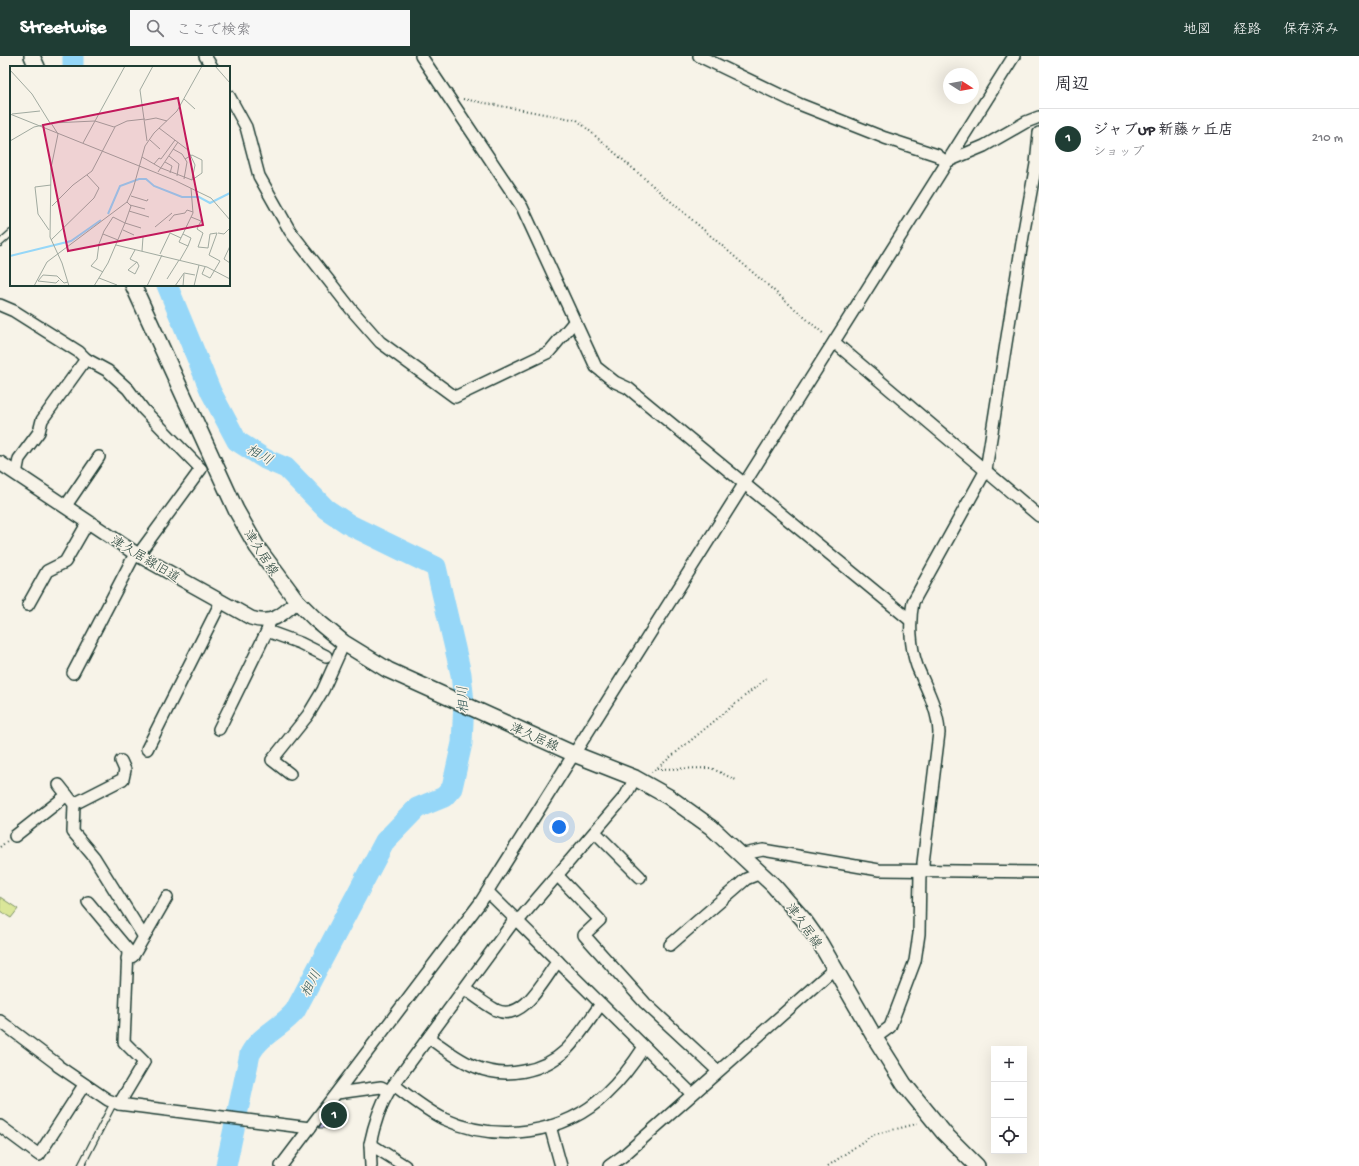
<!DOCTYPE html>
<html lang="ja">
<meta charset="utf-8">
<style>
:root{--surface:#fff;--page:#f7f7f7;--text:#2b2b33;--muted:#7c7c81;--line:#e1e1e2;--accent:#1f3d34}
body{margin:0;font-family:"Gochi Hand","Klee One",sans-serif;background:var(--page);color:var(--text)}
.controls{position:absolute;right:12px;bottom:12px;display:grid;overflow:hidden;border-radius:0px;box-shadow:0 4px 16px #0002}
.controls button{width:36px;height:36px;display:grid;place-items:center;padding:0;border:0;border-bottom:1px solid var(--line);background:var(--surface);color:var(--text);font:20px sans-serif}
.compass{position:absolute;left:943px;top:12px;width:36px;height:36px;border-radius:50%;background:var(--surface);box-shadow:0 4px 16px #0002;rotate:101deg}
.you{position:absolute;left:559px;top:771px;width:14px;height:14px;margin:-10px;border:3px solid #fff;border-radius:50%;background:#1a73e8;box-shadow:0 0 0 6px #1a73e833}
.badge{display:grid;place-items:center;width:26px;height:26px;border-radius:50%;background:var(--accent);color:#fff;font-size:13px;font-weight:700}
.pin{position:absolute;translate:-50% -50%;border:2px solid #fff;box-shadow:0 1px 4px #0006}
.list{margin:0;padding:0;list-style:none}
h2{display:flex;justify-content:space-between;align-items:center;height:52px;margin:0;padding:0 16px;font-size:17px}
h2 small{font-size:13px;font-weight:400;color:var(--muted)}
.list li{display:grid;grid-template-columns:26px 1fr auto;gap:12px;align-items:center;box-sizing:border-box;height:60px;padding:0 16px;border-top:1px solid var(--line)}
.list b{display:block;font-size:15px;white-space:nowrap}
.list p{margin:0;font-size:13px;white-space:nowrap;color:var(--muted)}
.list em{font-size:13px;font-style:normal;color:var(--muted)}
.icon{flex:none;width:22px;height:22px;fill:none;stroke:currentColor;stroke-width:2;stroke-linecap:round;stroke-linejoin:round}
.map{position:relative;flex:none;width:1039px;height:1110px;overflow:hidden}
header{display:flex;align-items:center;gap:24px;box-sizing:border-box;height:56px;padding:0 20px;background:var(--accent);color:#fff}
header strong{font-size:19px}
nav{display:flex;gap:22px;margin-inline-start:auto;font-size:14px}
.search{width:280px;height:36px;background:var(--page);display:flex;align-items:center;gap:10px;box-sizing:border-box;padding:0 14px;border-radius:0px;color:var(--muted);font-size:15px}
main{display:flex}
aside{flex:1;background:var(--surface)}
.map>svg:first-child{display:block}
.green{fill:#dae699;stroke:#7c9266}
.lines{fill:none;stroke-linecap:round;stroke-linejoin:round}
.river{stroke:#96d7f8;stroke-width:21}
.building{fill:#d7cbfe;stroke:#1f3d34}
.service-casing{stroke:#1f3d34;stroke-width:8}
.minor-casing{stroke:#1f3d34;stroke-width:14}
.tertiary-casing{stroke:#1f3d34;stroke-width:16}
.secondary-casing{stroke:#1f3d34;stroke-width:18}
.path{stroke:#1f3d34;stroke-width:2;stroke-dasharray:1 3;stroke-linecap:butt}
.service{stroke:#f7f3e8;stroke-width:5.5}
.minor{stroke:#f7f3e8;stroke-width:11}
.tertiary{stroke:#f7f3e8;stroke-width:13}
.secondary{stroke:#f7f3e8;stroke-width:15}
.labels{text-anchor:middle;stroke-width:3;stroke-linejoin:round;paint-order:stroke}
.street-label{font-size:13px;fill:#1f3d34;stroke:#f7f3e8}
.water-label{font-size:14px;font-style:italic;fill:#375c5b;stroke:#f7f3e8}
.inset-river{fill:none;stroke:#96d7f8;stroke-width:2}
.inset-road{fill:none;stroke:#a1aaa0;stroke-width:1}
.view{fill:#c2185b;fill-opacity:0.15;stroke:#c2185b;stroke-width:2}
.inset-edge{fill:none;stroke:#1f3d34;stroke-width:2}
</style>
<header>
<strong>Streetwise</strong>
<div class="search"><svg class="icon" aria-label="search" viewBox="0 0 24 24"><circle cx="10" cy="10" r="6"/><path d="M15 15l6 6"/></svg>ここで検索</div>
<nav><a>地図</a><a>経路</a><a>保存済み</a></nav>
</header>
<main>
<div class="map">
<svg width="1039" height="1110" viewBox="0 0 1039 1110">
<rect width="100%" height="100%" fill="#f7f3e8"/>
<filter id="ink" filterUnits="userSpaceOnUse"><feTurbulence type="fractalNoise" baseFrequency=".025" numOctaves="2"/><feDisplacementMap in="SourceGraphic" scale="8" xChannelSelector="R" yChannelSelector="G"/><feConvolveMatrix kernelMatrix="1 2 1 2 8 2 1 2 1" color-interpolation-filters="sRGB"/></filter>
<g filter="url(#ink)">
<path class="green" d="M0,841L18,853L11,862L0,855Z"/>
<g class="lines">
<g class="river">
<path d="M73,0V11"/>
<path d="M167,229L211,336L237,385L265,403L286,412L326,453L350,469L436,511L461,618L464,646L462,687L452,732L444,741L417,752L385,785L295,955C281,972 260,979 250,998L226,1110"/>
</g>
</g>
<path class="building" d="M340,1047L338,1072H319L321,1068Z"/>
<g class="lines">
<g class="service-casing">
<g id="service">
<path d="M0,187L11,177"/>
<path d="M81,1110L114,1046"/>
</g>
</g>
<g class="minor-casing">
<g id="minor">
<path d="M205,0L212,11"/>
<path d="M421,0L522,151L596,311L615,326L628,332L910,564"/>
<path d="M699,0L799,48L885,82L937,99L946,106"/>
<path d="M229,40L246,71L259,120L290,175L351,253L380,286L455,341L549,296L574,266"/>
<path d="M946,106L984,90L1026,66L1039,61"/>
<path d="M0,249L14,255L79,296L86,303L108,315L128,333L143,353L201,413L138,499"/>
<path d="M834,286L1039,460"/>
<path d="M16,418L19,403L39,376L42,364L86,303"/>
<path d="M65,451L99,401"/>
<path d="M28,549L47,515L65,506L88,466"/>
<path d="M267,575L300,587L326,600"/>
<path d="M73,617L135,498"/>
<path d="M219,673L267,575L270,565"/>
<path d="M147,693L221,546"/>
<path d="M290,718L272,704L308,659L323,634L344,587"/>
<path d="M59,729L74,748L73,776L94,801L144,881"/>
<path d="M74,748L123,723L125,714L121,705"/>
<path d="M595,776L640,821"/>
<path d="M15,780L67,739"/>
<path d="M739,799L763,794L879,814L1039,816"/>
<path d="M924,815L923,807L939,677C938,652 926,632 917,610C910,590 909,566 913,546L986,414L1023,180L1036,108L1039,77"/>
<path d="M557,819L600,864L584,879L645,947L718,1015"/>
<path d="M488,836L692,1038"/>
<path d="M88,846L128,894L124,986L144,1006L119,1048"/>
<path d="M518,865L626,739L635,722"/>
<path d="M670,889L746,823L761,817"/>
<path d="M127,903L133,900L167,841"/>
<path d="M465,933C475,940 485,948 496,954C523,967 544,923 558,905"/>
<path d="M0,965L57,1008L58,1010L108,1044L119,1048L310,1072"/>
<path d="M429,982C444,992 459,1005 476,1011C505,1023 543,1016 566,994C579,981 590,963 601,948"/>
<path d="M875,982L890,971L915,905L919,878L920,815"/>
<path d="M394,1029C410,1041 426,1054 444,1063C496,1087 564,1079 606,1038C621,1024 633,1008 644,991"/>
<path d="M337,1037L381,1031L389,1035"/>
<path d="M0,1070L39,1099L84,1029"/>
<path d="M550,1070L561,1110"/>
<path d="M370,1088L371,1110"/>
<path d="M281,1110L480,847L1014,0"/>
<path d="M405,1110L370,1088C374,1069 379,1052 389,1035L516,862"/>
<path d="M609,1110L623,1100L835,912"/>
</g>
</g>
<g class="tertiary-casing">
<path id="tertiary" d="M0,407L138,499L251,562C272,569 282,559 297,545"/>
</g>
<g class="secondary-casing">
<g id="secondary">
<path d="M32,0L37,11"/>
<path d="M133,229L236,454L257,491L297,545L315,563L344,587L388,614L574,698L635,722L669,741L711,771L773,829L803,863L820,887L875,982L904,1028L944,1077L977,1110"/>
</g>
</g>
<g class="path">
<path d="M463,43L577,64L825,279"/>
<path d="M657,713L711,712L738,725"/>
<path d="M651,716L656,713L768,621"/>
<path d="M0,791L7,785"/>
<path d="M828,1110L872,1079L920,1067"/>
</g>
<use href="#service" class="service"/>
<use href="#minor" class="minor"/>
<use href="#tertiary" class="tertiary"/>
<use href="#secondary" class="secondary"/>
</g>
</g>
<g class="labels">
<g class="street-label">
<text transform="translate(262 496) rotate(57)" y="5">津久居線</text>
<text transform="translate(146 502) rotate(31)" y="5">津久居線旧道</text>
<text transform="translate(535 680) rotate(24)" y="5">津久居線</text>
<text transform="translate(805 869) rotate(54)" y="5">津久居線</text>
</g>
<g class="water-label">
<text transform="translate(260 398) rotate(29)" y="5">相川</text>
<text transform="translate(462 644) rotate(-92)" y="5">相川</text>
<text transform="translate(310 927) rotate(-62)" y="5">相川</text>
</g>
</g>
<g transform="translate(10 10)">
<rect width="220" height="220" fill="#f7f3e8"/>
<path class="inset-river" d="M98,148L110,120L129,113H136L144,120L172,131H189L200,137L220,127M0,190L61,175L91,154"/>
<path class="inset-road" d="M205,0L220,17M0,4L22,28L40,57M174,33L185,43M0,48L164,114L201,132L220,154M2,48L30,45M135,54L146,52L157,55M41,57L48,68L41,102L40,171L52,197L59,220M149,62L178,84L185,99L182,114L151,102M140,74L150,83M0,75L24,61L42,57L85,55L104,61L117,55L135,53M137,75L130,24L143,0M73,77L115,0M163,83L172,88L177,96L174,113M159,90L169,98L167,110M132,91L151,102M175,93L182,89L192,94V107L182,114M155,96L162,100L160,107M144,98L149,92L151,93L165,74M148,106L168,76M121,130L137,135L138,133M120,139L135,143M42,140L63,119L82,105L105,61M119,145L139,151M181,151L191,155L187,163L193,167L188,181L198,182L200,168L207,167L199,189L210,195L200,212L192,208L195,201M159,155L164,149L175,147L177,144L183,146M115,157L131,162M145,161L162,147M39,164L28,148L25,121L41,119M113,164L124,169M208,167L214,168L220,162M93,168L108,174M173,168L181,172L178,180M41,174L84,132L89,122L77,109M106,179L197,201L220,213M220,180L214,193L220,197M125,184L120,193L126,196H127L129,200L125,208L118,204L127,196M132,185L133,171M150,188L160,167L171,172M170,194L178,180L169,176L183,147L181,122M93,206L81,200L87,193L89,178L94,165L103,151L115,157M89,212L107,219M157,213L169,194M49,214L46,217L28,215L33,209L47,210L54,217L58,216M24,220L37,196L117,136L123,123L135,80L144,67L167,45L192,0M84,220L98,197L115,157L121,140L117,136M137,220L152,189M165,220L174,207L185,209M173,220L174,208M184,220L189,199"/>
<path class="view" d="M168,32L193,159L58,185L33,59Z"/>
<rect width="220" height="220" class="inset-edge"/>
</g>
</svg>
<div class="controls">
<button>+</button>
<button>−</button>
<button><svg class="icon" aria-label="locate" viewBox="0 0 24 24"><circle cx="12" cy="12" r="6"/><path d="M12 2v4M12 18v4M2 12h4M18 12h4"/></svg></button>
</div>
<svg class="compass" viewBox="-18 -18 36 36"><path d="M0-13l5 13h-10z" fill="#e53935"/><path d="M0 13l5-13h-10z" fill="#7c7c81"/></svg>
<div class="you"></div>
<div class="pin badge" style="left:334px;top:1059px">1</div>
</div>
<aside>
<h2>周辺<small></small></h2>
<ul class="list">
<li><span class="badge">1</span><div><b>ジャブUP 新藤ヶ丘店</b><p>ショップ</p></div><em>210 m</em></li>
</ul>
</aside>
</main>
